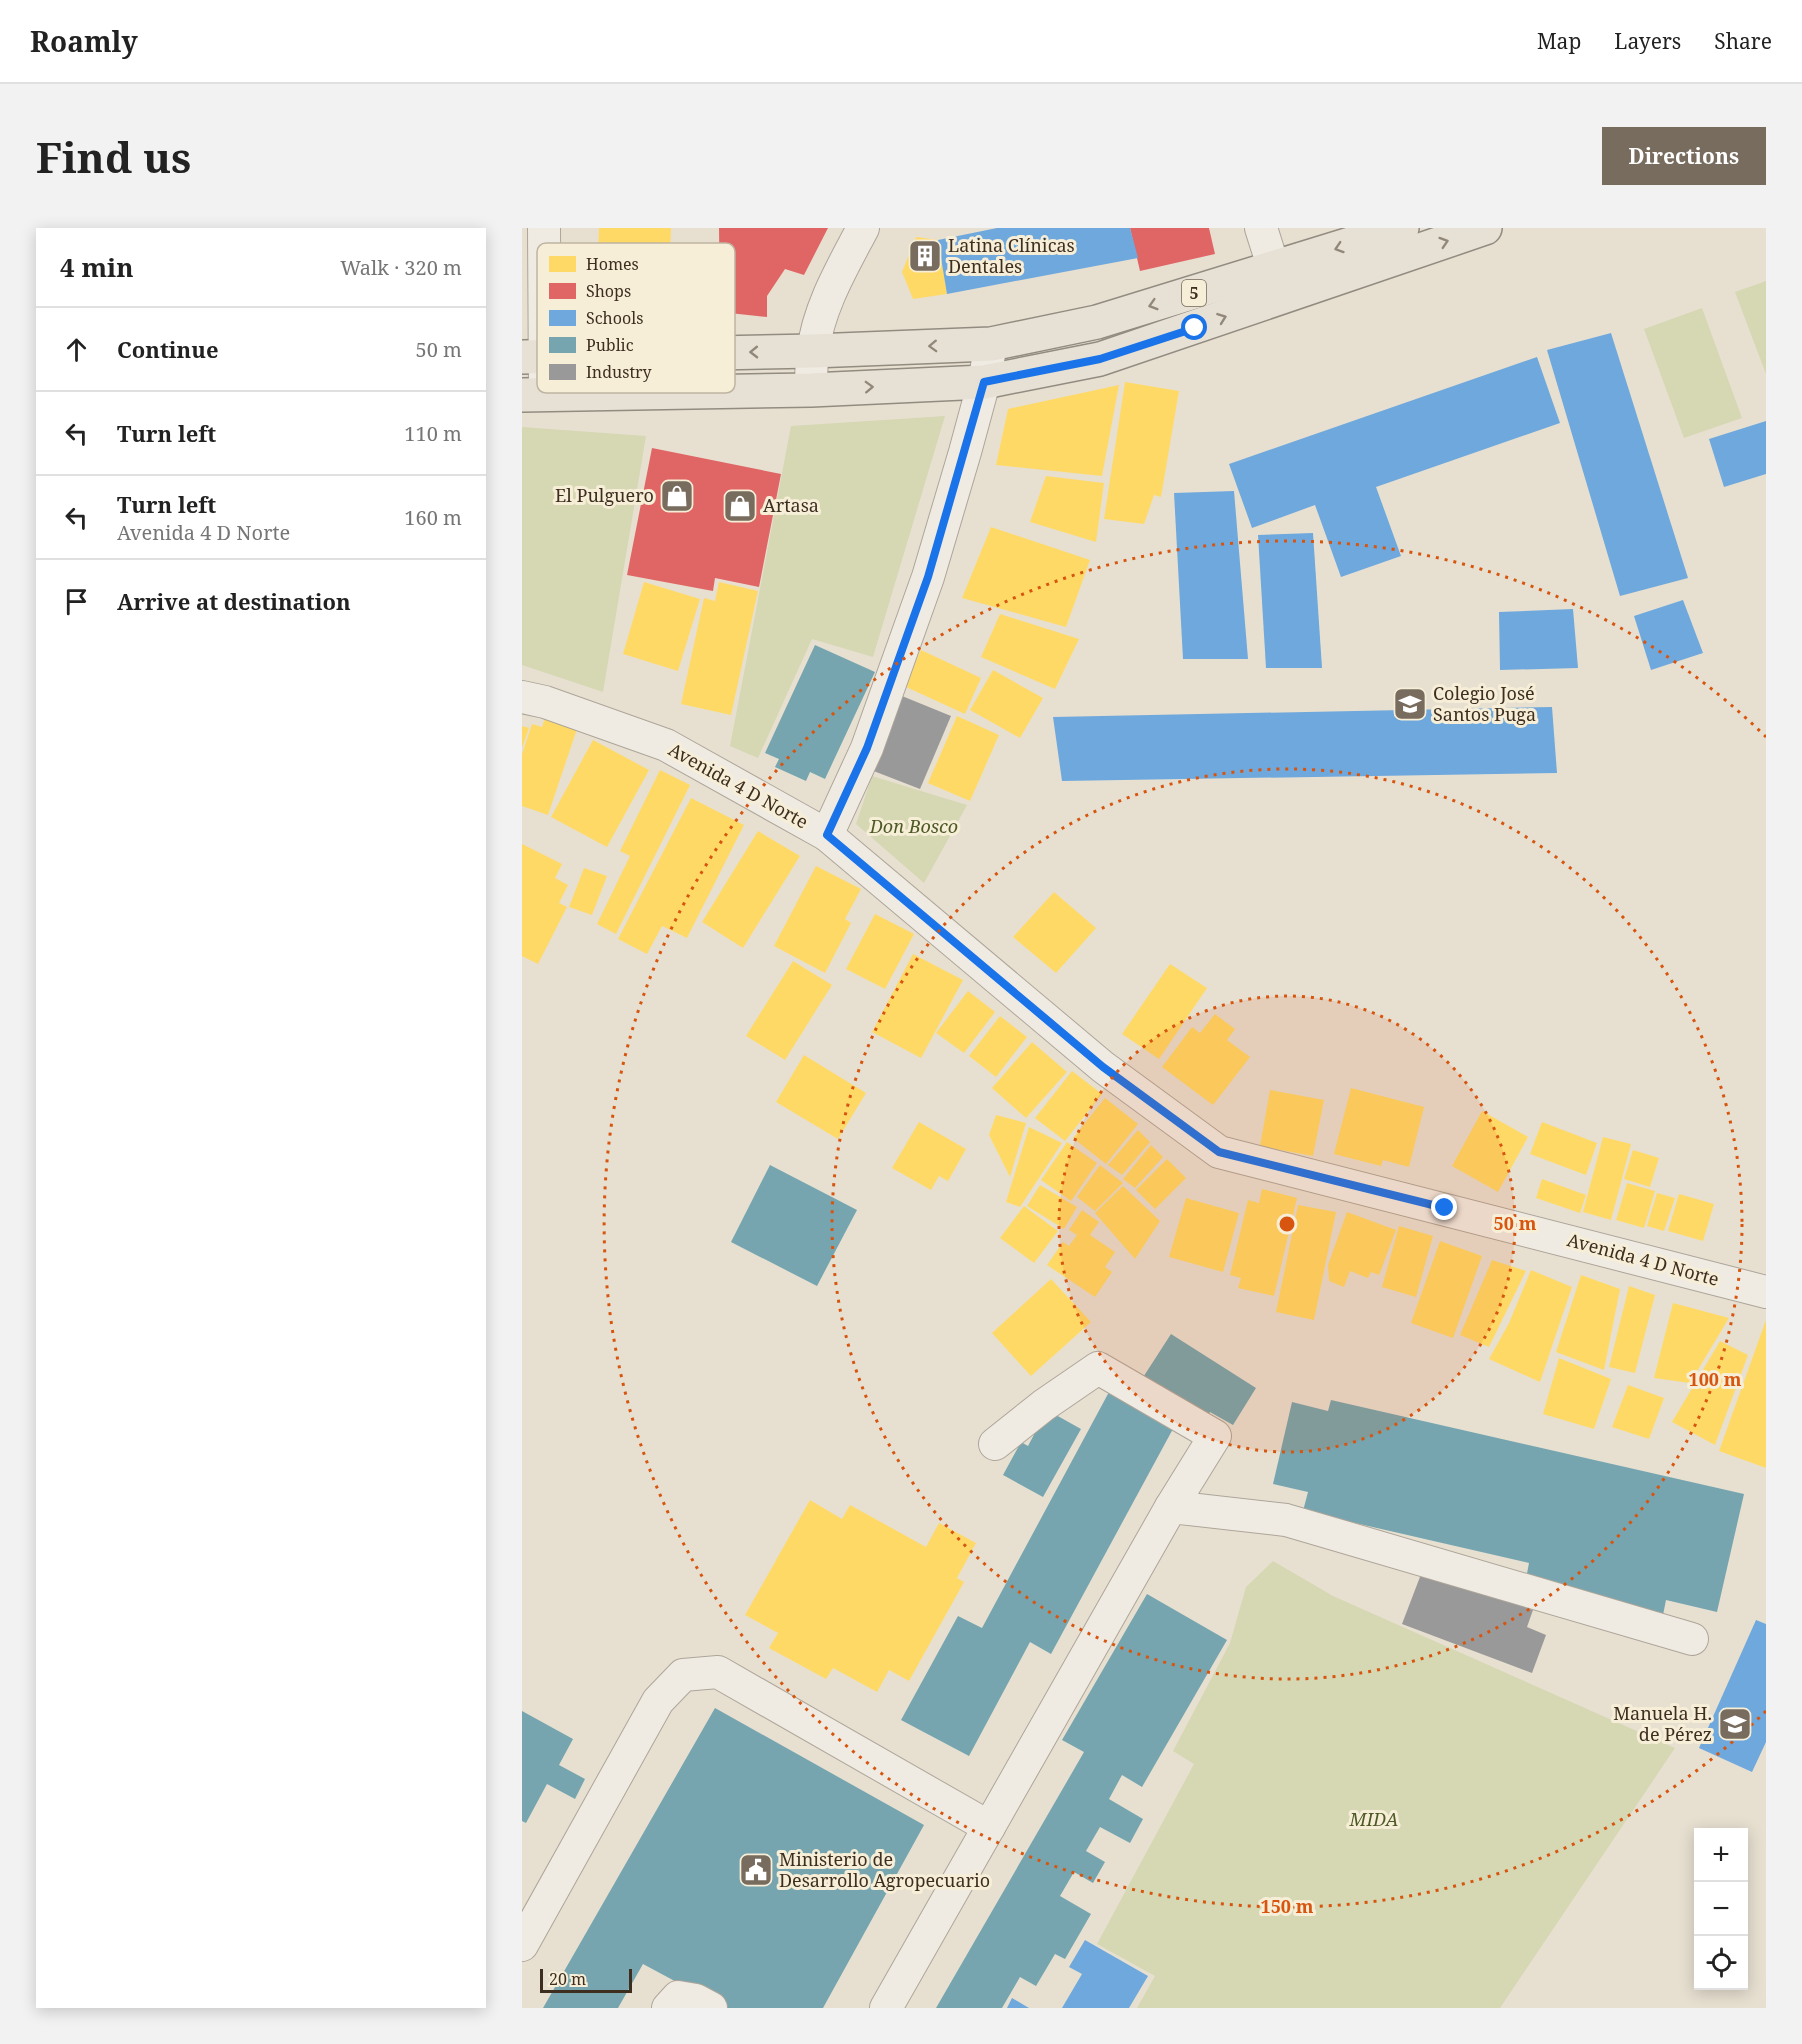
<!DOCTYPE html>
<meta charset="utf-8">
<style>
:root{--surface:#fff;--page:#f2f2f2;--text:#222;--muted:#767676;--line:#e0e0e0;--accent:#786c5e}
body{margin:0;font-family:"Noto Serif",serif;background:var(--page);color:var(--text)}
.controls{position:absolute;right:18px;bottom:18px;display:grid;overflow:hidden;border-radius:0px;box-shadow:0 3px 15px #0003}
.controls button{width:54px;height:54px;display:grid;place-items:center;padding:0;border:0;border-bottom:2px solid var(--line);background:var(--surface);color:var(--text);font:30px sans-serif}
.scale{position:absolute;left:18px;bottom:15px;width:92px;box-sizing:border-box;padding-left:6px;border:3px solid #3d2e20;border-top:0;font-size:16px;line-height:21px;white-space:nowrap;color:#3d2e20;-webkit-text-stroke:4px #f7eed8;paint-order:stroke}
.stop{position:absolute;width:18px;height:18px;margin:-14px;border:4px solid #1a73e8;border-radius:50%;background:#fff}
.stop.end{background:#1a73e8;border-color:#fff;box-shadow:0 2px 6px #0008}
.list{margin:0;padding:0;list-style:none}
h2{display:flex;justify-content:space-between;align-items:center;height:78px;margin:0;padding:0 24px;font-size:26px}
h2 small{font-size:20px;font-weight:400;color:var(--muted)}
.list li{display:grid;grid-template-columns:39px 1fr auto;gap:18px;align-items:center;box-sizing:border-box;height:84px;padding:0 24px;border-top:2px solid var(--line)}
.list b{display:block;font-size:22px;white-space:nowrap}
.list p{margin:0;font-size:20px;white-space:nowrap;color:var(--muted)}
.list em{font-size:20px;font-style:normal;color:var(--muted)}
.icon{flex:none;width:33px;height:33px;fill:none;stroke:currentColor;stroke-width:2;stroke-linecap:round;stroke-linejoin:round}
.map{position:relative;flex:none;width:1244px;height:1780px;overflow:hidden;border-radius:0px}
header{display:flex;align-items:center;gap:36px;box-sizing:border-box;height:84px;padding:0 30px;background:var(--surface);border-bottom:2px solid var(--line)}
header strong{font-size:28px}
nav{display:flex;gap:33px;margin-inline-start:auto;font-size:21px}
.intro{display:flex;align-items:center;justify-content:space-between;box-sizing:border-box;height:144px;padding:0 36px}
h1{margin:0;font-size:42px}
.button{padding:15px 27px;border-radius:0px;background:var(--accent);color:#fff;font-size:21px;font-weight:700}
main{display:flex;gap:36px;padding:0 36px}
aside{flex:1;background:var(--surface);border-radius:0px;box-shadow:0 3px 15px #0003}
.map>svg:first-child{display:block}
.green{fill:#d6d7b3}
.homes{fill:#ffd966}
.shops{fill:#e06666}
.schools{fill:#6fa8dc}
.public{fill:#76a5af}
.industry{fill:#999}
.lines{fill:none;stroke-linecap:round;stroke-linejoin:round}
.minor-casing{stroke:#ada599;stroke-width:34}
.major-casing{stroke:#928b80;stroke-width:36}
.minor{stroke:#efebe3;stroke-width:32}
.major{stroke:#e6e1d4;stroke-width:33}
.oneway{stroke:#92887a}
.route{stroke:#1a73e8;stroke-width:8}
.ring{fill:none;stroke:#d7550e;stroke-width:3;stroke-dasharray:3 6}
.labels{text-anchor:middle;stroke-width:6;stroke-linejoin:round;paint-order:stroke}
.shield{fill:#f7eed8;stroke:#756857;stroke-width:1.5}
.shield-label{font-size:16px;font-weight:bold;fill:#3d2e20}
.poi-label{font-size:18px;fill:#3d2e20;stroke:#f7eed8;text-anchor:start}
.street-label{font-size:18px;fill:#3d2e20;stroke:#f7eed8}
.park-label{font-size:18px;font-style:italic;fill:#4d5a26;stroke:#f7eed8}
.key{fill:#f7eed8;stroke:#bfb4a1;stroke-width:1.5}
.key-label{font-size:16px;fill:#3d2e20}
.centre{fill:#d7550e;stroke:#f7eed8;stroke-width:3}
.ring-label{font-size:18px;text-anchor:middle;font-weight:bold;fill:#d7550e;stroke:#f7eed8;stroke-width:6;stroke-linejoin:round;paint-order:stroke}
</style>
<header>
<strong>Roamly</strong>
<nav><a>Map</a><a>Layers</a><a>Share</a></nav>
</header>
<div class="intro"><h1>Find us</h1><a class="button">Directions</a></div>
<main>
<aside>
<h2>4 min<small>Walk · 320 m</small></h2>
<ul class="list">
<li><svg class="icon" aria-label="ahead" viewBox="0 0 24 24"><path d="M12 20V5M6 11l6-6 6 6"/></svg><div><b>Continue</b></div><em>50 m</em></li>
<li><svg class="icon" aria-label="left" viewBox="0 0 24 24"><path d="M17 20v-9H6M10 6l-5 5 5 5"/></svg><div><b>Turn left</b></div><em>110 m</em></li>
<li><svg class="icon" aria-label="left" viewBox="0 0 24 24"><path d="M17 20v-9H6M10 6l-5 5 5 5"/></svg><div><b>Turn left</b><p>Avenida 4 D Norte</p></div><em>160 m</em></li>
<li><svg class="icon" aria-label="arrive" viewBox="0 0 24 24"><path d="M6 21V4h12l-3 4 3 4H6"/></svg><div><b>Arrive at destination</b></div></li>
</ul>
</aside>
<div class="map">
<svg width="1244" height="1780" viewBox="0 0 1244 1780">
<rect width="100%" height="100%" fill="#e7e0d1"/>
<g class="green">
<path d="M1244,53V146L1213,64Z"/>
<path d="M1180,80L1220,190L1162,210L1122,101Z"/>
<path d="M423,188L351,429L290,411L236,530L208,518L269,198Z"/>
<path d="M0,199L124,208L81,464L0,437Z"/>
<path d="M350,548L445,577L402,655L334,596Z"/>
<path d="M751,1333L811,1368L1153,1520L978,1780H615L633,1748L575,1716L672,1536L651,1523L708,1415L724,1359Z"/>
</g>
<g class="homes">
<path d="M77,0H149L147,58L75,56Z"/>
<path d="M394,9L416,12L425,66L391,71L380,44Z"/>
<path d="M603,154L657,163L639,269L632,267L622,296L582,291Z"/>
<path d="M597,157L580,248L474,237L486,181Z"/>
<path d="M524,248L582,255L574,314L508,294Z"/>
<path d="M469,299L568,332L544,399L440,370Z"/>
<path d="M122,354L178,371L156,443L101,426Z"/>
<path d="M197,354L236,363L209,487L159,476L182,370L193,373Z"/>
<path d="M478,386L557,411L533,461L459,429Z"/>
<path d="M399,422L459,450L443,486L382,458Z"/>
<path d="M471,442L521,470L498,510L448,482Z"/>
<path d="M26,481L58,492L26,587L0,578V526L10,496L20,499Z"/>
<path d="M435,488L477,507L448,573L406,555Z"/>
<path d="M0,498L7,500L0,520Z"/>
<path d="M71,512L127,542L85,619L29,589Z"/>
<path d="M138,542L168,557L94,706L75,696L108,628L98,623Z"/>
<path d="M169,570L222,597L165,710L140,698L125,726L96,711Z"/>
<path d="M236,603L278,628L221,720L180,694Z"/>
<path d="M0,616L40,636L33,650L46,657L37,675L45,679L16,736L0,728Z"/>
<path d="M294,638L339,661L323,691L329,695L303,745L252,718Z"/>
<path d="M62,640L85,648L70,687L47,679Z"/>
<path d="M532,664L574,700L534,745L491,709Z"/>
<path d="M353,686L392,706L363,761L324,741Z"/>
<path d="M391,726L441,752L399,830L350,804Z"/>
<path d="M271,733L310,757L263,832L224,808Z"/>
<path d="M648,736L685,760L637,831L600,806Z"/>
<path d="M446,763L473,784L442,825L414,805Z"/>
<path d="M693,786L713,801L705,812L728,829L691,877L640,839L670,799L678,805Z"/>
<path d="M478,788L505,809L474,849L447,828Z"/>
<path d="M510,814L545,844L504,890L470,860Z"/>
<path d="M282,827L344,865L316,911L254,874Z"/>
<path d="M550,843L580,866L543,913L513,890Z"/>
<path d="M829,860L902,879L887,939L861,932L859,938L812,926Z"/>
<path d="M748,862L802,872L791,928L738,918Z"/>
<path d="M583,870L616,896L584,936L551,910Z"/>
<path d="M960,883L1006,909L976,964L930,938Z"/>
<path d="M474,887L504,895L488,949L467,907Z"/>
<path d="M397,894L444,921L426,953L417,948L409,962L370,940Z"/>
<path d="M1020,894L1075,915L1064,947L1008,926Z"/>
<path d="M507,899L540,915L498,979L484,974Z"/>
<path d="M616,902L628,914L600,947L586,937Z"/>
<path d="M1081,909L1109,916L1089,992L1061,984Z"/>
<path d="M545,914L575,935L549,973L519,952Z"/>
<path d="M629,917L641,929L613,960L601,951Z"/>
<path d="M1111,922L1137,930L1128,959L1102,951Z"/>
<path d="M645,931L664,950L633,981L614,962Z"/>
<path d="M578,937L601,955L573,983L555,969Z"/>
<path d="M1020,951L1064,967L1058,985L1014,970Z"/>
<path d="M1105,955L1133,963L1122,1000L1094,992Z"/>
<path d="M518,957L555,979L542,1001L505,978Z"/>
<path d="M601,958L638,993L613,1031L573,985Z"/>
<path d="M740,961L775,970L752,1068L716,1060L719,1050L708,1047L726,972L737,975Z"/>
<path d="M1135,965L1153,970L1142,1003L1125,998Z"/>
<path d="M1157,966L1192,976L1181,1013L1146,1003Z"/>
<path d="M664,970L717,985L701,1044L647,1029Z"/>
<path d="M776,977L814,984L792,1092L754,1084Z"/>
<path d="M502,978L536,1003L512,1035L478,1010Z"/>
<path d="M560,982L577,994L568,1007L593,1024L583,1039L590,1044L573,1069L525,1037L541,1014L547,1018L555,1007L547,1002Z"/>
<path d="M825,984L874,1002L857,1047L849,1044L846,1050L828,1043L822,1059L807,1053L806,1037Z"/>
<path d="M877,998L911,1008L894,1069L860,1059Z"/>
<path d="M918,1013L960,1028L931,1110L889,1095Z"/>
<path d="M970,1032L1004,1043L967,1119L938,1107Z"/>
<path d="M1009,1042L1050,1059L1018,1154L967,1131L987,1095Z"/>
<path d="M1059,1047L1098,1061L1082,1142L1034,1124Z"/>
<path d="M529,1051L569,1094L509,1148L470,1105Z"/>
<path d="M1107,1058L1133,1067L1113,1145L1087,1139Z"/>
<path d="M1151,1075L1207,1090L1168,1155L1132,1150Z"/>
<path d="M1244,1092V1240L1197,1223Z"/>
<path d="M1198,1113L1226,1127L1193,1217L1150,1194Z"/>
<path d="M1037,1130L1089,1151L1072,1201L1021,1186Z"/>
<path d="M1106,1157L1142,1170L1127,1211L1090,1199Z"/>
<path d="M288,1272L320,1291L328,1277L404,1319L417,1295L454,1315L435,1350L442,1354L387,1453L367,1442L355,1464L311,1440L304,1451L247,1420L256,1405L223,1387Z"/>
</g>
<g class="shops">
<path d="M197,0H306L282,47L263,41L245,68V89L198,84Z"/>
<path d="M608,0H687L693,26L618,43Z"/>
<path d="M130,220L259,246L237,359L193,350L191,363L105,347Z"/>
</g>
<g class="schools">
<path d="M475,0H608L616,30L425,66L416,12Z"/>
<path d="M1089,105L1166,350L1098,368L1025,122Z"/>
<path d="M1015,129L1038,195L854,259L879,328L819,349L793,277L730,300L707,236Z"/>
<path d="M1244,193V246L1202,259L1187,211Z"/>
<path d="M712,263L726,431H661L652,265Z"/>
<path d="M791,305L800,440H744L736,307Z"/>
<path d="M1161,372L1181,425L1129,442L1112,388Z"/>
<path d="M1051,381L1056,440L978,442L977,384Z"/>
<path d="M1030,479L1035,545L540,553L531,489Z"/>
<path d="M1234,1392L1244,1396V1514L1230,1544L1177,1520Z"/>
<path d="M563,1712L626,1748L607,1780H540L560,1746L547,1739Z"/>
<path d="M490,1770L507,1780H485Z"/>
</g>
<g class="public">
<path d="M293,417L353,444L303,551L288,544L284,553L253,539L257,531L243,525Z"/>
<path d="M248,937L335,982L295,1058L209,1014Z"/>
<path d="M649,1106L734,1160L711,1197L688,1184L682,1194L618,1154Z"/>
<path d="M587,1164L652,1199L529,1426L508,1414L447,1528L379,1492L436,1388L460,1400Z"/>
<path d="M809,1172L1222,1266L1195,1384L1144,1372L1141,1387L1003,1356L1007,1335L781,1283L786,1264L751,1256L770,1174L806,1183Z"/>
<path d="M525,1182L559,1201L521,1269L481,1247L499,1214L506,1218Z"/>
<path d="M625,1366L705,1412L620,1559L600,1547L587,1571L621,1591L608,1615L578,1599L564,1623L583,1634L571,1655L552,1644L538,1668L569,1686L543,1731L533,1726L514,1758L498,1749L480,1780H414L562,1524L540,1512Z"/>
<path d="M193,1480L402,1597L301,1780H203L121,1736L96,1780H21Z"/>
<path d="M0,1483L51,1511L37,1537L63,1551L53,1571L25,1556L4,1595L0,1593Z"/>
</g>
<g class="industry">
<path d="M380,468L429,488L398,561L349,542Z"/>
<path d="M901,1341L1011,1382L1005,1399L1024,1407L1010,1445L880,1396Z"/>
</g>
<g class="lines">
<g class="minor-casing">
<g id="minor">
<path d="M22,0L23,167"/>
<path d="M739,0L752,41"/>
<path d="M289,162C289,149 289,137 291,124C296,80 321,38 341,0"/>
<path d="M0,469L23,474L144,517L305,607L581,839L697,924L1244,1064"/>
<path d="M305,607L345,520L406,349L443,224L462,154L469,116"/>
<path d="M473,1216L522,1177L576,1140L693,1208L649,1279"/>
<path d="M0,1717L136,1473L161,1447L196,1444L467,1599"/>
<path d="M146,1780L156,1769L174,1772L189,1780"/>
<path d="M364,1780L649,1279L764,1292L1170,1411"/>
</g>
</g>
<g class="major-casing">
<g id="major">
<path d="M0,129L291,123L469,116L575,94L880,0"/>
<path d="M0,167L289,162L462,154L578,131L963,0"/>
</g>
</g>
<use href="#minor" class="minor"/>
<use href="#major" class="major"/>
</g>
<defs><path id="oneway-chevron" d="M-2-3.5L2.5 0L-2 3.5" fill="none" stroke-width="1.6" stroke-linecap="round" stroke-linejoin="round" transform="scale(1.5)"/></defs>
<g class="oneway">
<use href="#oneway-chevron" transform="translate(922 14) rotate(-18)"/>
<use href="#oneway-chevron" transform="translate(817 20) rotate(162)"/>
<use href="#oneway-chevron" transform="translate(631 77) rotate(163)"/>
<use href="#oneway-chevron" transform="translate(700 90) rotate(-20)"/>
<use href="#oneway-chevron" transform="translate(411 118) rotate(178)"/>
<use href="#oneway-chevron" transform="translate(232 124) rotate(179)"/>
<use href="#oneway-chevron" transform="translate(347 159) rotate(-2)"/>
</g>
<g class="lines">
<path class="route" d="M673,100L578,131L462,154L406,349L345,520L305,607L581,839L697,924L923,980"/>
</g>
<circle cx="765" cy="996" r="228" fill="#d7550e" fill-opacity=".12"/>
<g class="ring">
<circle cx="765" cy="996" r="228"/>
<circle cx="765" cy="996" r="455"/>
<path d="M1244 1483A683 683 0 1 1 1244 509"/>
</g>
<defs>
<g id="building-square" transform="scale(1.725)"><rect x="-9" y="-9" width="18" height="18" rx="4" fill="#786c5e" stroke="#f7eed8"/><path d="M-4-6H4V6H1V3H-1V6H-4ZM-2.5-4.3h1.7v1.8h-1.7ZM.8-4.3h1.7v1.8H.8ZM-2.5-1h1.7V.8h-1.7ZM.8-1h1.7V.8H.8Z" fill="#fff"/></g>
<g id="shop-square" transform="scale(1.725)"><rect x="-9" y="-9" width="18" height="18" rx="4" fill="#786c5e" stroke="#f7eed8"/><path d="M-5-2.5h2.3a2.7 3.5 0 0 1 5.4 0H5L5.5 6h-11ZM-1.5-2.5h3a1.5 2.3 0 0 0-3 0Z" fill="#fff"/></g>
<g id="school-square" transform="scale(1.725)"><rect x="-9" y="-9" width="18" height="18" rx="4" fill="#786c5e" stroke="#f7eed8"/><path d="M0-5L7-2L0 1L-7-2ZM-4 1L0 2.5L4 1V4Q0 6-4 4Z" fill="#fff"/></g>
<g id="civic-square" transform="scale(1.725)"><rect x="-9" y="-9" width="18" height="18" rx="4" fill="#786c5e" stroke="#f7eed8"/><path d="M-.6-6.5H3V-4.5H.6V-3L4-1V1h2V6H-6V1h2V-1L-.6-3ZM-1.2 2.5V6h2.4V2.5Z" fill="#fff"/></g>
</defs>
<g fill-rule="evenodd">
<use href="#building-square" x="403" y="28"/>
<use href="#shop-square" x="155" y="268"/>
<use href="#shop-square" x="218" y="278"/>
<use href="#school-square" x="888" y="476"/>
<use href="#school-square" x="1213" y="1496"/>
<use href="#civic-square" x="234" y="1642"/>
</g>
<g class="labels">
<rect class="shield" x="660" y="52" width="24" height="26" rx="4.5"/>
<g class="shield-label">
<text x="672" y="71">5</text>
</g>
<g class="poi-label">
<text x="426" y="24">Latina Clínicas<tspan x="426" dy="21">Dentales</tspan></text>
<text x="132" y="274" text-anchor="end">El Pulguero</text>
<text x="241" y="284">Artasa</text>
<text x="911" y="472">Colegio José<tspan x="911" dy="21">Santos Puga</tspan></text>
<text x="1190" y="1492" text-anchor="end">Manuela H.<tspan x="1190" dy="21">de Pérez</tspan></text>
<text x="257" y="1638">Ministerio de<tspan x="257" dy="21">Desarrollo Agropecuario</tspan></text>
</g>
<g class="street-label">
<text transform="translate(216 558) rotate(29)" y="6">Avenida 4 D Norte</text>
<text transform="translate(1121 1032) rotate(15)" y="6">Avenida 4 D Norte</text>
</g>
<g class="park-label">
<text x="392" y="605">Don Bosco</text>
<text x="852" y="1598">MIDA</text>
</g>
</g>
<rect x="15" y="15" width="198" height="150" rx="9" class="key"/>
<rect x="27" y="28" width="27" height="16" fill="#ffd966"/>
<rect x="27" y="55" width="27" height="16" fill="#e06666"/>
<rect x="27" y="82" width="27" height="16" fill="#6fa8dc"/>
<rect x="27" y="109" width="27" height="16" fill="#76a5af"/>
<rect x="27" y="136" width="27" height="16" fill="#999"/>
<g class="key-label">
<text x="64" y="42">Homes</text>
<text x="64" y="69">Shops</text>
<text x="64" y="96">Schools</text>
<text x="64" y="123">Public</text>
<text x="64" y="150">Industry</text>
</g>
<circle cx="765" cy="996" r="9" class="centre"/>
<g class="ring-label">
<text x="993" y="1002">50 m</text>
<text x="1193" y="1158">100 m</text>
<text x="765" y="1685">150 m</text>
</g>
</svg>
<div class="controls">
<button>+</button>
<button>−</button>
<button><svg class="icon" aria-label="locate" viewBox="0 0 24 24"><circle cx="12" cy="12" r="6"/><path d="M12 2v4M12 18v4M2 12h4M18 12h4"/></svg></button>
</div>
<div class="scale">20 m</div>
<div class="stop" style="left:673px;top:100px"></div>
<div class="stop end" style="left:923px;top:980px"></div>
</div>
</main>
